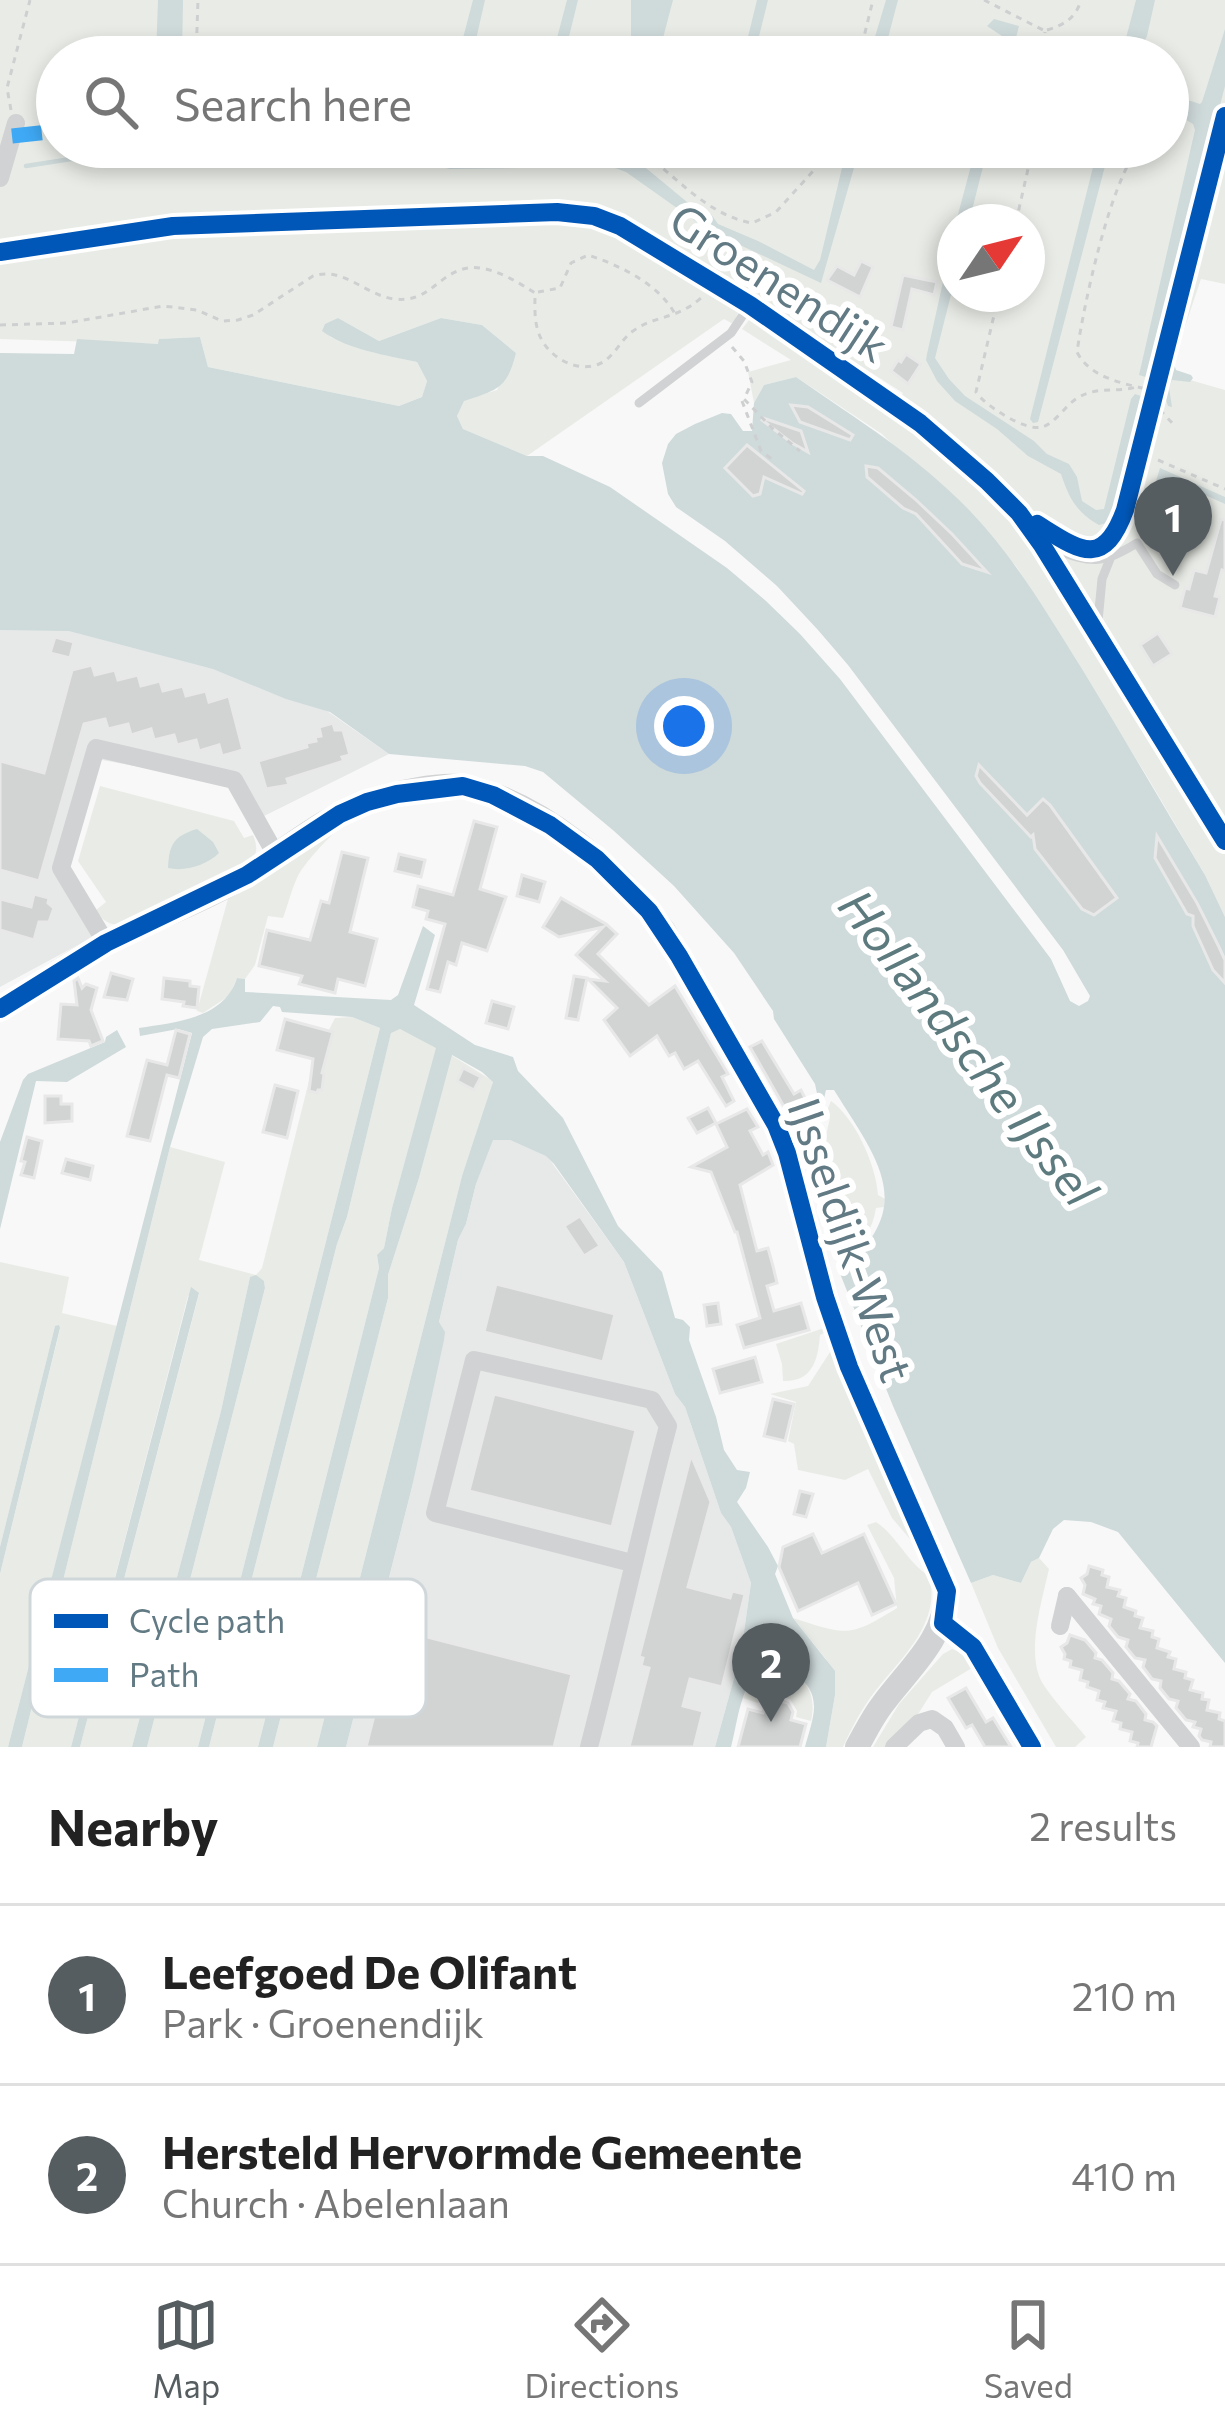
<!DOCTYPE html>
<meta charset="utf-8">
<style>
:root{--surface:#fff;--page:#f6f6f6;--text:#222;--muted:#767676;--line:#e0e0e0;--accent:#565d61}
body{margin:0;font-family:Commissioner,sans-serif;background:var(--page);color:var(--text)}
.compass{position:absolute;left:937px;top:204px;width:108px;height:108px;border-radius:50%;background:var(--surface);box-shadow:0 6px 18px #0003;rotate:55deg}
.you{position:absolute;left:684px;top:726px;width:42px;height:42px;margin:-30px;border:9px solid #fff;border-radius:50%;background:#1a73e8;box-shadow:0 0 0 18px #1a73e833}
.badge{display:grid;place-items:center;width:78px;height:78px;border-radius:50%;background:var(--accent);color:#fff;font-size:39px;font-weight:700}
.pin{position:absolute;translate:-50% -99px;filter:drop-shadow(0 3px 6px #0008)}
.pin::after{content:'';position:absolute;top:63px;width:42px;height:36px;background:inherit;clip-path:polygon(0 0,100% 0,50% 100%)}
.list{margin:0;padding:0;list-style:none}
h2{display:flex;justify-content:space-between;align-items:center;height:156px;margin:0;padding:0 48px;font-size:51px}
h2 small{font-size:39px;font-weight:400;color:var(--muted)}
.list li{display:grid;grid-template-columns:78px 1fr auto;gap:36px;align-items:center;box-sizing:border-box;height:180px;padding:0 48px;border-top:3px solid var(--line)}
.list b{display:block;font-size:45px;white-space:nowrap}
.list p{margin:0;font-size:39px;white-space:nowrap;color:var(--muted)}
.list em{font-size:39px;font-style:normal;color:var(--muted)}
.icon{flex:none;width:66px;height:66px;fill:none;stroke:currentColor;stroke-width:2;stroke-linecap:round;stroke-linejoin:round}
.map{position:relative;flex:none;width:1225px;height:1747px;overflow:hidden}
.search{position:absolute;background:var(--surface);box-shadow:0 6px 18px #0003;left:36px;right:36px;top:36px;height:132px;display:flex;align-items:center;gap:30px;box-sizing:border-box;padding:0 42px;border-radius:66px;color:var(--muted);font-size:45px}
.sheet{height:516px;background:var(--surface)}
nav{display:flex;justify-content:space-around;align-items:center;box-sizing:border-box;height:168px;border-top:3px solid var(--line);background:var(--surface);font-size:33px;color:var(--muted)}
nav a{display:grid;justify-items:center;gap:6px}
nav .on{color:var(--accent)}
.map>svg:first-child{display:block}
.built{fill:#e7e9e9}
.green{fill:#e9ece6;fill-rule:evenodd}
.water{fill:#cfdadb}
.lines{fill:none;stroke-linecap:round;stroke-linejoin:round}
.stream{stroke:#cfdadb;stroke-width:4.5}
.building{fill:#d2d4d4;stroke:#e8e8e8;stroke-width:3}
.path{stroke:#cecfd0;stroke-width:3;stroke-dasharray:6 6;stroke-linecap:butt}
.service{stroke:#d1d2d3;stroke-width:9}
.minor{stroke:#d1d2d3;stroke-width:18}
.tertiary{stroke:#d1d2d3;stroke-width:24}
.quiet{stroke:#3fa9f5;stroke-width:15;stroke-dasharray:30 15;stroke-linecap:butt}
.cycleway-casing{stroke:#fff;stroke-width:26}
.cycleway{stroke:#0057b8;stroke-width:18}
.labels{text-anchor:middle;stroke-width:12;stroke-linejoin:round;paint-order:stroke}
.street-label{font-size:45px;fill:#627a84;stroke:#fff}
.water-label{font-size:48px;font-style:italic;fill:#5d7b7e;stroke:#fff}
.key{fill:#fff;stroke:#d0d7da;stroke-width:3}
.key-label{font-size:33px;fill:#627a84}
</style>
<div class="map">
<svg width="1225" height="1747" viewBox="0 0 1225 1747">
<rect width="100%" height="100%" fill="#f8f8f8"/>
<g class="built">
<path d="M0,599L274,674L389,754L252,822L233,784L91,758L60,866L102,932L0,987Z"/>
<path d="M492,1140H510L547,1156L624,1262L675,1394L685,1407L721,1513L731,1527L751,1583L741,1653L715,1747H346L412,1487L439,1322L458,1240L466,1224L476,1184Z"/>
</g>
<g class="green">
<path d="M0,0H1225V284L1201,279L1169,374L1225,390V824L1092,607L899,399L903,393L624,215L0,244ZM57,57H1168V147H57ZM955,222H1027V294H955Z"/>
<path d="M595,222L739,311L733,324L724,319L527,456L463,429L457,416L464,400L497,390L516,353L482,325L441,318L379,341L338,318L330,337L376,353L417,362L427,381L422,397L399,406L208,367L200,337L160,339L159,344L0,339V258L140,235Z"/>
<path d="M757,318L916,428L1016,517L1225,852V917L1205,875L1148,778L1016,566L882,434L796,377L764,385L754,403L748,372L791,360L742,329L749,320Z"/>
<path d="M100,786L234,821L244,838L253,835C257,845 258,852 252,861L122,926C109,924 103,922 96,910L106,902L78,861Z"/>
<path d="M345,824C332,833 303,864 297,878C291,891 288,905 283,918L268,916L255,965L245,979L237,978L229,996L203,1013L197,1011L229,895Z"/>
<path d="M352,1017L380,1028L198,1747H147L265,1288L264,1281L250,1277L221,1411L132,1747H80L199,1294L188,1296L71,1747H22L170,1147L225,1162L199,1260L256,1275L262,1268L315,1057L335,1018Z"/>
<path d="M400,1029L437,1047L392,1208L384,1248L377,1256L379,1268L258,1747H209L337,1244L347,1217L391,1032Z"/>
<path d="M451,1055L493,1081L490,1095L462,1176L317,1747H273L388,1298V1275L419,1178Z"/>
<path d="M831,1101C855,1118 876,1165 878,1195L885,1199L884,1207L876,1208C873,1229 861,1248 844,1261L839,1260L831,1247L845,1233L847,1223L823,1148L830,1118L827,1111Z"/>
<path d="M0,1262L69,1277L62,1313L117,1326L8,1747H0V1574L60,1329L55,1326L0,1547Z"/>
<path d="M827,1327L828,1331L820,1335C818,1361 812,1382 783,1381L782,1364L776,1344Z"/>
<path d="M832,1349L922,1553L892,1518L868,1469L845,1480L798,1470L794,1444L788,1441L796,1402L770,1394L808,1386Z"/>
<path d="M876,1522C897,1536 907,1562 929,1576C942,1622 902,1657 876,1690C862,1708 852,1727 843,1747H826L835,1695L826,1659L793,1618C846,1635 849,1638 897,1608L894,1578L867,1525Z"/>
<path d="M1039,1558L1049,1569C1042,1601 1025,1654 1043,1684C1055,1702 1072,1720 1086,1737L1075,1747H1056L998,1648L971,1583L993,1575L1021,1583L1031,1562Z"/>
<path d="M952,1649L965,1654L968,1652L977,1665L932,1692L915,1719L887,1747H873L899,1704L943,1654Z"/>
<path d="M763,1668C796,1669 819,1684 811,1721L796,1717L797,1711L790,1699L774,1694L758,1703L743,1698L753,1675Z"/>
</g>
<g class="water">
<path d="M158,0H183L182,57H156Z"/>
<path d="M473,0H485L472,57H458Z"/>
<path d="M567,0H578L564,57H552Z"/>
<path d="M631,0H673L658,57H631Z"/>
<path d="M757,0H768L754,57H743Z"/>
<path d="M886,0H898L883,57H869Z"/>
<path d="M1136,0H1155L1147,36L1136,57H1121Z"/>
<path d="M994,19L1019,26L1011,57H999L1002,36L987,26Z"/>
<path d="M1225,29V86L1149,378L1139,375L1195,130L1193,124L1169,110L1168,104L1172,95L1200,104L1202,102Z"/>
<path d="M1225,144V166L1174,364L1176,370L1191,375L1193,378L1190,382L1172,380L1169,388L1172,407L1168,406L1164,394V380Z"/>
<path d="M224,147H412L432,151L434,147L442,148L444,152L454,157L490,158L517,159L537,150L617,152L623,149L693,207L711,214L718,224L758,241L814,270L820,260L847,147H860L821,283L708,230L626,172L596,161L554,160L519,168L450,169L419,162L311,154L266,155L223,160L193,158L194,152Z"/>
<path d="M976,147H988L969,222H956Z"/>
<path d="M1098,147H1110L1038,422L1033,423L1030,419Z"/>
<path d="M955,228V279L935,358L949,379L965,396L1034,441L1047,454L1069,464L1077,477L1082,501L1096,510L1104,509L1131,399L1135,394L1144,397L1146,409L1156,417L1154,423L1142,418L1138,420L1112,515L1107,523L1099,525C1076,512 1069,498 1061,474L1028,456L997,429L955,401L937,381L926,360L927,354Z"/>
<path d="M338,318L379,341L441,318L482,325L516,353C507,389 497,390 464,401L457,416L463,429L527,456H543L610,487L727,568L766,601L800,634L840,679L1051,959L1070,1001L1079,1006L1088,1001L1090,996L1063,950L848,665L818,630L777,586L725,541L676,507L668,494L662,463L668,444L676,434L695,424L722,413L731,414L743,431H752L754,403L764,385L796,377C859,421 916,455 970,511C1015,558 1048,615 1082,669C1124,738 1164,807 1205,875L1225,917V1663L1118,1532L1091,1522L1064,1520L1053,1529L1039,1558L1031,1562L1021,1583L993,1575L971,1583L893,1406L839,1271C920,1207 877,1159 834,1090H826L823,1103L818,1098L815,1084L774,1019L773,1011L734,953L674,886L614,831L543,772L525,766L389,754L330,712L286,699L213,669L69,631L0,630V353L74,354L77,339L158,344L159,339L200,337L208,367L399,406L422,397L427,381L417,362C386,355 348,350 322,331L325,324Z"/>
<path d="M1160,468L1225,497V504L1203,494L1200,496L1156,481Z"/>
<path d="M197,829L213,842L219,853C207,865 185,872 168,868C169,844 174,836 197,829Z"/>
<path d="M423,926L435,935L414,1005L475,1045L513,1057L518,1071L563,1118L618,1226L662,1272L675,1318L683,1320L690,1327L689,1340L716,1417L724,1450L737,1470L750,1472L746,1488L737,1502L768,1547L778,1566L775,1574L793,1618L835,1671V1695L826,1747H805C808,1735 814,1719 814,1707C814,1678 787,1669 763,1668C740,1684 738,1721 731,1747H715L741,1653L751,1583L731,1527L721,1513L685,1407L675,1394L624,1262L554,1164L546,1156L510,1140H493L476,1184L466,1224L458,1240L439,1322L445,1332L444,1340L412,1487L346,1747H317L462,1176L493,1082L482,1072L452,1055L419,1178L388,1275V1298L273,1747H258L379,1268L377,1255L384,1248L392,1208L436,1048L400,1029L391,1033L347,1217L337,1244L209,1747H198L380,1028L352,1017L282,1012L280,1007L273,1006L260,1022L212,1029L203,1037L170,1147L22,1747H8L192,1033L178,1029L140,1036L139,1028C176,1022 224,1019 237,978L245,979V992L391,1000L398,995Z"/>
<path d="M117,1030L126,1047L67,1082L36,1081L0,1229V1142L23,1080L28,1074L105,1042L106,1037Z"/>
<path d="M256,1275L264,1281L265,1288L147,1747H132L221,1411L250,1277Z"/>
<path d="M191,1287L199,1293L80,1747H71Z"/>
<path d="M59,1325L60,1328L0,1574V1547L55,1326Z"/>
</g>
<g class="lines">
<path class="stream" d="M26,166L129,150"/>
</g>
<g class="building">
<path d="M861,261L873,267L860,297L827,280L837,266L854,275Z"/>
<path d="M903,275L937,282L934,295L912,289L903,330L891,327Z"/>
<path d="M860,327L877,338L866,355L849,344Z"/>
<path d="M906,354L921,364L908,384L891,371L898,360L901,362Z"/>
<path d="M791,405L808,407L853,435L850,440L800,422Z"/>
<path d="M763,418L801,431L808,452L792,443L762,420Z"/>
<path d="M747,445L804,491L802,494L764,477L760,494L753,496L725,468Z"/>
<path d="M866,466L878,468L915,499L952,534L987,572L962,564L916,514L903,508L867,477Z"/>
<path d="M1221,519L1225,520V571L1222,570L1215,596L1220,597L1215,617L1180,608L1185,588L1189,589L1194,570L1206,573Z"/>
<path d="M1158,633L1172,654L1153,666L1140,645Z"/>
<path d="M55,637L74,642L70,658L50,653Z"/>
<path d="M92,665L95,675L115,670L118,680L138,675L141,686L160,681L163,691L183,686L186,696L206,691L209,702L229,696L243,750L222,756L219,745L199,751L196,740L177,745L174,735L154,740L151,729L131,735L128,724L108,729L105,719L84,724L39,881L0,870V761L44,773L72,670Z"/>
<path d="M333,723L335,730H343L350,755L342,757L344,761L287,779L289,785L266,789L258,761L307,747L306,743L316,741L315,737L321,736L319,727Z"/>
<path d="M979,765L1027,815L1043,799L1050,805L1117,898L1094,915L1082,909L1035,849L1033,835L1031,837L980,783L976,776Z"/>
<path d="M474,821L497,827L480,889L506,897L487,951L462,943L456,965L448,962L440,992L427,989L445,924L426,919L428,911L413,907L418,886L453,895Z"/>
<path d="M1157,836L1197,903L1219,947L1225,960V983L1213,970L1193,926V916L1187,914L1155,858Z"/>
<path d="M342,852L368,858L350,932L377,939L365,986L338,979L335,993L299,984L302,976L259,966L267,930L310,940L321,901L329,903Z"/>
<path d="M399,854L425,860L421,877L395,871Z"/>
<path d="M522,875L545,882L539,902L517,896Z"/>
<path d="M34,894L49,898L48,903L54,908L49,922H39L34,940L0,930V899L31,907Z"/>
<path d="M561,898L606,924L617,934L598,954L649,1005L675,986L728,1074L722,1077L734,1101L726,1106L698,1061L684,1069L675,1053L669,1056L657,1036L630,1056L604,1020L617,1008L588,979L605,981L576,955L603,927L559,937L543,927Z"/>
<path d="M111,973L133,979L127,1000L104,997Z"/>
<path d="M574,976L587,978L578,1020L566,1018Z"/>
<path d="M78,978L82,988L86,984L97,988L91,1010L103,1041L91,1046L89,1041L58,1039L61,1004L77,1005L74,981Z"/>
<path d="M164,978L190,981V986L199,987L197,1008L183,1006L184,1002L162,999Z"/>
<path d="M492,1001L514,1007L508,1029L486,1023Z"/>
<path d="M285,1019L333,1032L322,1073L324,1074L322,1090H318L317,1093L309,1091L313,1059L277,1050Z"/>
<path d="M176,1030L190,1034L179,1078L167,1075L150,1141L127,1136L147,1060L167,1065Z"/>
<path d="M762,1041L794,1094L801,1090L807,1102L787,1112L750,1047Z"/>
<path d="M463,1068L481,1077L474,1090L457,1081Z"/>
<path d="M275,1085L298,1091L287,1138L263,1132Z"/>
<path d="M45,1096H61V1104H72V1121L45,1123Z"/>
<path d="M708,1108L716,1123L697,1133L688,1118Z"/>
<path d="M747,1109L758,1127L750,1131L763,1155L768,1152L773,1165L740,1185L757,1251L768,1248L773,1266L777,1283L767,1286L774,1311L801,1303L809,1330L744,1348L737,1325L760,1318L737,1232H735L711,1172L691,1167L727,1147L716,1124Z"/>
<path d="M811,1111L823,1147L805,1155L795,1128Z"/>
<path d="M27,1137L42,1141L34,1178L21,1175L25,1162L21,1161Z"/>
<path d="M66,1159L93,1166L90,1180L62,1173Z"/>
<path d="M580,1216L600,1246L584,1256L564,1226Z"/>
<path d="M496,1284L615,1314L603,1362L484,1332Z"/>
<path d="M718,1303L721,1324L707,1326L704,1305Z"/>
<path d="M755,1357L762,1382L720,1393L713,1369Z"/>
<path d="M494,1394L636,1430L612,1527L469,1491Z"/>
<path d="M773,1399L794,1404L785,1441L764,1436Z"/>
<path d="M691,1455L711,1502L688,1587L730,1598L732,1591L745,1594L722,1687L690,1679L683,1706L703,1711L694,1747H629L649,1668L641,1666L643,1658L639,1657Z"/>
<path d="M800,1491L813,1494L806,1517L794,1514Z"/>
<path d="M813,1534L822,1553L864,1534L896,1604L872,1615L858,1583L798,1611L779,1567L783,1547Z"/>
<path d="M1089,1566L1103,1570L1102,1575L1109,1577L1107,1587L1120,1590L1118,1596L1126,1598L1124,1607L1136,1611L1135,1616L1143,1618L1140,1628L1153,1631L1152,1637L1159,1639L1157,1648L1170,1652L1168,1657L1176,1659L1174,1669L1186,1672L1185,1678L1193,1680L1190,1690L1203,1693L1202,1699L1209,1700L1207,1710L1220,1713L1219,1719L1225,1721V1747H1210L1211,1742L1202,1740L1199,1736L1201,1729L1193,1727L1195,1722L1186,1720L1176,1708L1178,1701L1169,1699L1160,1688L1161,1681L1152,1679L1143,1667L1145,1660L1135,1658L1126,1647L1128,1640L1118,1637L1109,1626L1111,1619L1099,1614L1101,1606L1093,1604L1095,1599L1083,1594L1085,1585L1081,1578L1087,1574Z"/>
<path d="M396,1629L572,1674L554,1747H366Z"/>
<path d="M1070,1635L1085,1640L1096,1653L1095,1658L1102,1660L1113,1673L1112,1679L1119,1681L1130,1694L1128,1699L1136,1701L1146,1714L1145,1720L1153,1722L1157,1726L1151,1747H1137L1138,1743L1130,1741L1132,1732L1120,1729L1121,1723L1113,1721L1116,1711L1103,1708L1105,1702L1097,1700L1099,1691L1087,1687L1088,1682L1080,1680L1082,1670L1070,1667L1071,1661L1064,1659L1065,1654L1061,1647L1067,1643Z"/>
<path d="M966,1688L986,1722L993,1718L1011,1747H985L972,1725L966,1728L948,1698Z"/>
<path d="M774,1699L788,1703L793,1712L791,1720L806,1724L800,1747H738L748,1709L763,1713L765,1705Z"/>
</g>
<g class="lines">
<g class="path">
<path d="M984,0L1045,31"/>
<path d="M1047,30C1064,25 1076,18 1081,0"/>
<path d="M196,57L198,0"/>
<path d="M859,57L873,0"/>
<path d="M1042,57L1045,32"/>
<path d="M11,110L7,88L30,0"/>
<path d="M487,147H500"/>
<path d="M635,147C673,172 705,215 752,223L776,212L835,147"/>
<path d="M1139,147C1110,183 1084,303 1077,352C1090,379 1127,384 1154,391L1162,412L1173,424"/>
<path d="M1016,222L1033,147"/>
<path d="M538,292L560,288L571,263L588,255C619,265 659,284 675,314"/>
<path d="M999,294L976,392C984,405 1026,432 1042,427C1056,423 1066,404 1079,397C1098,386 1117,393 1136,387"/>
<path d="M0,325L67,323L163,306L197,310L222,321L238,320L253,315L313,276C343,266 365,295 394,299C428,303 436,277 463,269C486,262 516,281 535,293C535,305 534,319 538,331C545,355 575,374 599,364C614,358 620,340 633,331C655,315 676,320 701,298"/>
<path d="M732,347L744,361L752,382L744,399L772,428L800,451"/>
<path d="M742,401L761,451L773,460"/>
<path d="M1158,460L1225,489"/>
</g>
<g class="service">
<path d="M639,403L731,333L747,309"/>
<path d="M1053,549C1092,563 1101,565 1137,543L1157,574L1175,585"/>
<path d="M1098,621L1102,579L1110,559"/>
</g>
<g class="minor">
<path d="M0,178L16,123"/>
<path d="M106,943L61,868L96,748L234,780L276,855"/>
<path d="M1067,1596L1191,1747"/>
<path d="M943,1623L973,1647L1032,1747"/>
<path d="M1060,1626L1067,1596"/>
<path d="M589,1747C617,1640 640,1532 668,1426L652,1400L474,1360L435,1513L632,1563"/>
<path d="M894,1747L919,1723L932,1719L945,1728L956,1747"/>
</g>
<g class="tertiary">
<path d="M0,252L173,226L557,212L594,216L620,226L750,305L920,423L987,481L1019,513L1042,545L1225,841"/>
<path d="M0,1009C37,987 71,961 109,941C150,920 194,905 234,882C279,857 318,819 368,802C393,793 441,782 467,787C542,803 619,871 664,931L776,1125L787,1153L825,1297L849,1367L947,1591C945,1640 909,1668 882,1705C872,1718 865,1733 857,1747"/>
</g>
<path class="quiet" d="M12,136L57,131"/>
<g class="cycleway-casing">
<g id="cycleway">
<path d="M0,252L173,226L557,212L594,216L620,226L750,305L920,423L987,481L1019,513L1042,545L1225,841"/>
<path d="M1031,528L1037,524C1079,550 1103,570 1125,510L1225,116"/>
<path d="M0,1009L106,943L247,875L340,814L367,802L397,794L463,786L493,795L550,825L597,859L649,911L679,956L776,1125L787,1153L825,1297L849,1367L947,1591L943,1623L973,1647L1032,1747"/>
</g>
</g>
<use href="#cycleway" class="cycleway"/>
</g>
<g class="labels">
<g class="street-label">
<text transform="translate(779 283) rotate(33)" y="16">Groenendijk</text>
<text transform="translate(850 1240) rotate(71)" y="16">IJsseldijk-West</text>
</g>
<g class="water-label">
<text transform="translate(968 1048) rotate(52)" y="17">Hollandsche IJssel</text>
</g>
</g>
<rect x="30" y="1579" width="396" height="138" rx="18" class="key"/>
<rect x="54" y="1614" width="54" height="14" fill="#0057b8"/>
<rect x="54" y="1668" width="54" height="14" fill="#3fa9f5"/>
<g class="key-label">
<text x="129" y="1633">Cycle path</text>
<text x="129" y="1687">Path</text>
</g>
</svg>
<svg class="compass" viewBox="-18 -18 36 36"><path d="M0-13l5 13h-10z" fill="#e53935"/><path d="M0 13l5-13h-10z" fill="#767676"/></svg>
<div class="you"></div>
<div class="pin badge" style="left:1173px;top:576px">1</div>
<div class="pin badge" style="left:771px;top:1722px">2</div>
<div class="search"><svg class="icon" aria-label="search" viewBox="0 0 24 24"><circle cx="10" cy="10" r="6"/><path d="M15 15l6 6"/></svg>Search here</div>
</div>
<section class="sheet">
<h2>Nearby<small>2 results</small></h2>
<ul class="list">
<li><span class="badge">1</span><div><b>Leefgoed De Olifant</b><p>Park · Groenendijk</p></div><em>210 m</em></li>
<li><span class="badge">2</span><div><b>Hersteld Hervormde Gemeente</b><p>Church · Abelenlaan</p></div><em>410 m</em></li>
</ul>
</section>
<nav>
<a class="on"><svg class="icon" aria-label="map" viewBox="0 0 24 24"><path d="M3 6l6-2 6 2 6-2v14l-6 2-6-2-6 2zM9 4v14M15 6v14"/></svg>Map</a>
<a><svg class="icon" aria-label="directions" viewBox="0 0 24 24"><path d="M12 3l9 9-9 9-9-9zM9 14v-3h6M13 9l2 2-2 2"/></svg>Directions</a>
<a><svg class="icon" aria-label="saved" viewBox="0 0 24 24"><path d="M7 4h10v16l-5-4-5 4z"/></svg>Saved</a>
</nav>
